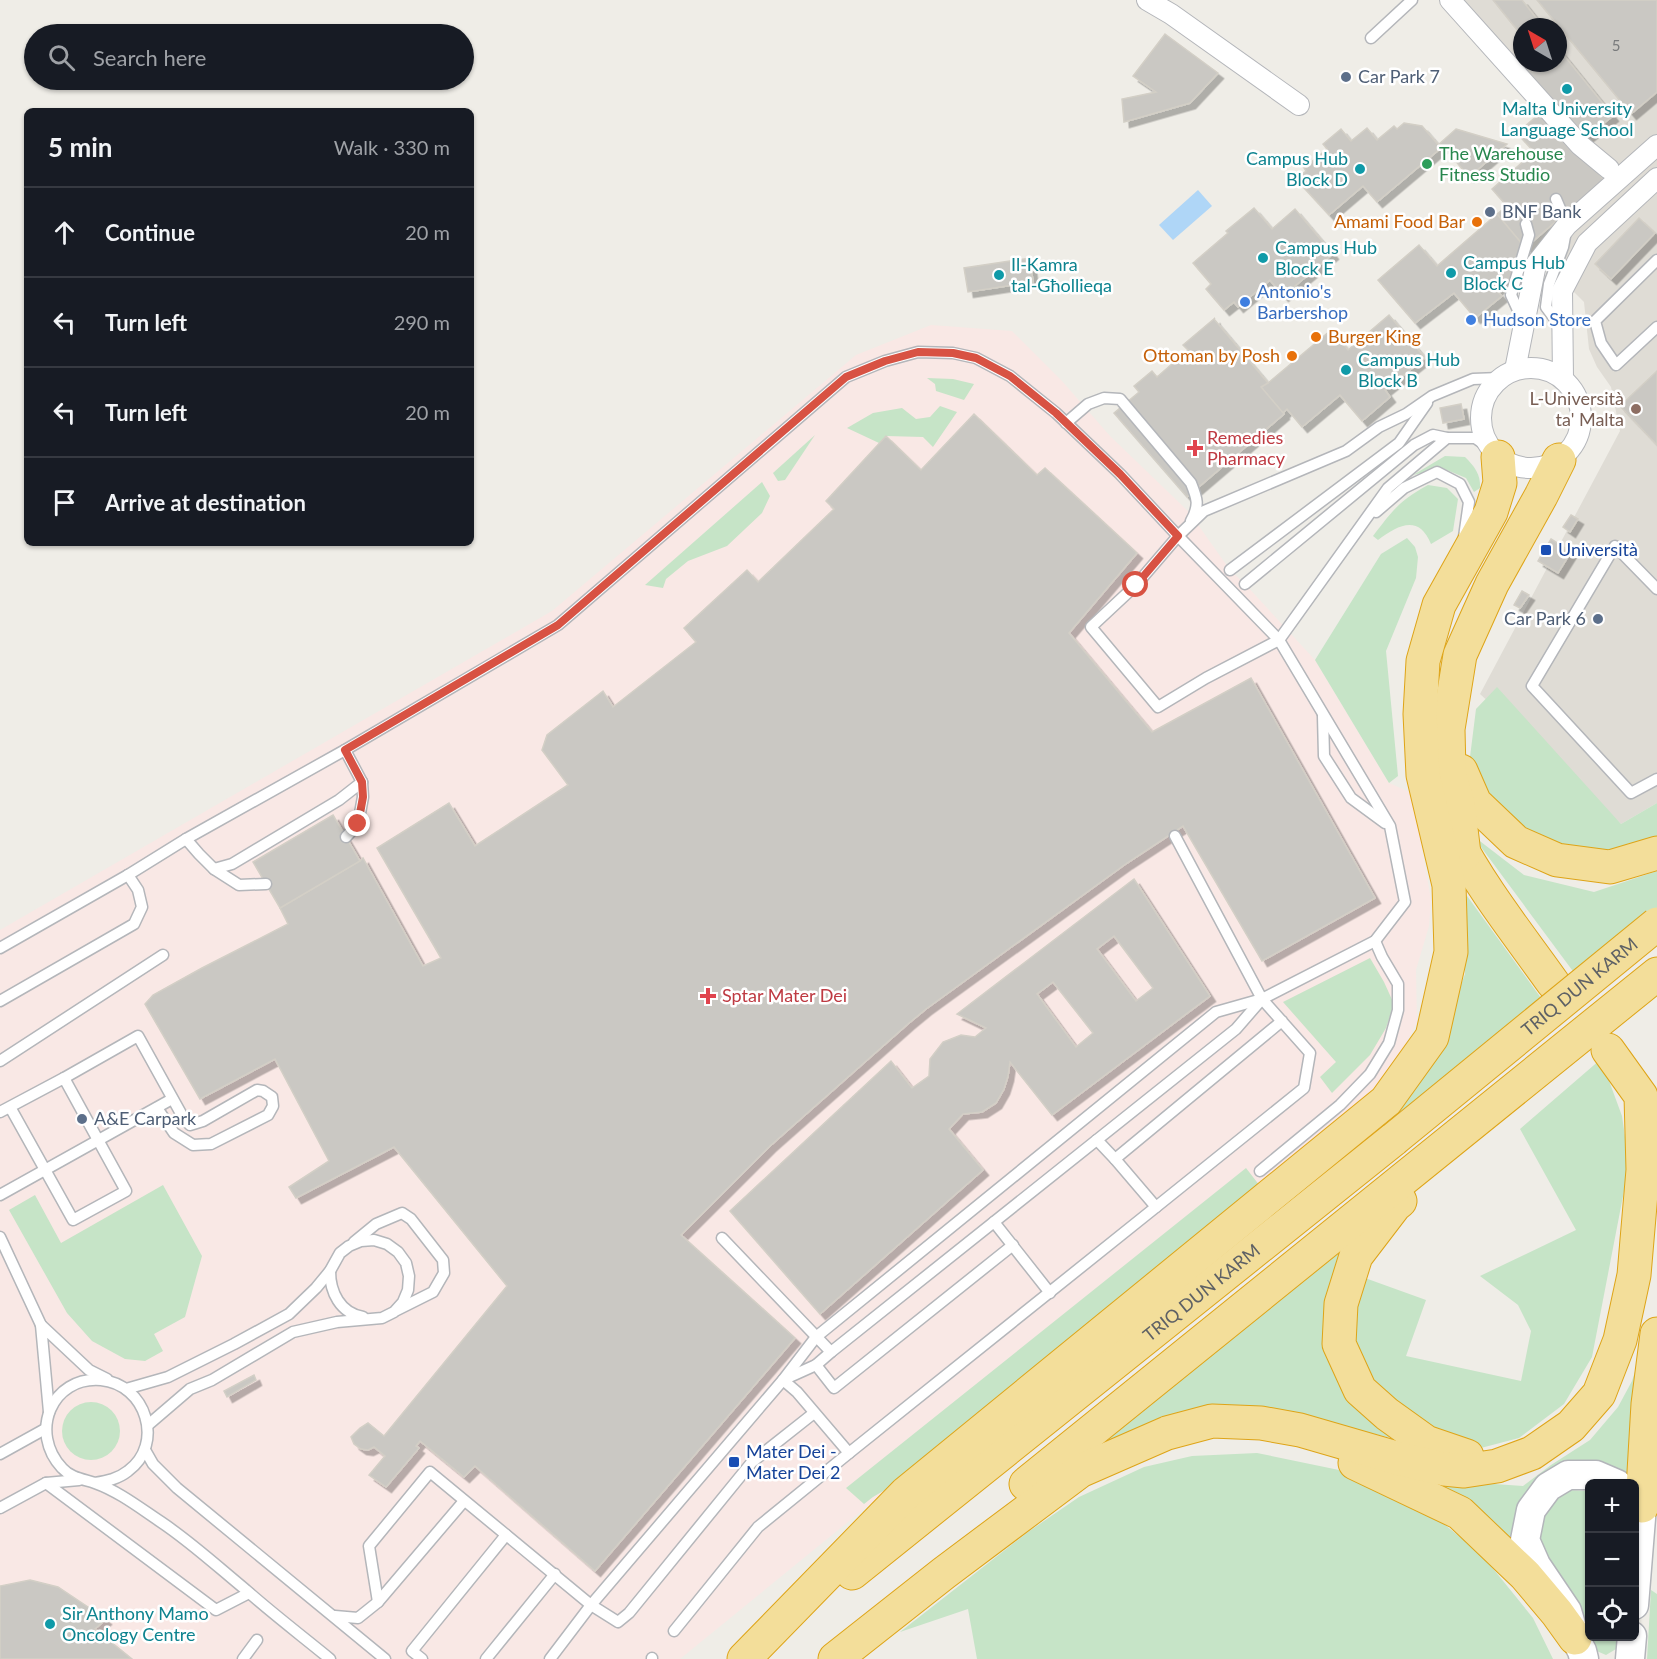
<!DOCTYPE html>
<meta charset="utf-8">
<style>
:root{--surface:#171b24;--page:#242831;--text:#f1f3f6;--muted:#9ea1a6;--line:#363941}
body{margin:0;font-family:Lato,sans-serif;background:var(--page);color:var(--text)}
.controls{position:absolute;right:18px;bottom:18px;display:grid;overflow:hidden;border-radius:9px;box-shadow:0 2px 4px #0004}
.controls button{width:54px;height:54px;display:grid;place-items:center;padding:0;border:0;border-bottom:2px solid var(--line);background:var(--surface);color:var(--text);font:30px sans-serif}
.compass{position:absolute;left:1513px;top:18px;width:54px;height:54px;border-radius:50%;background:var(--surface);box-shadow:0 2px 4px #0004;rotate:321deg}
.stop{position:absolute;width:18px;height:18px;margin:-14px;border:4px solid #d85243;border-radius:50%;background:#fff}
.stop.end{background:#d85243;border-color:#fff;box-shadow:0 2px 6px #0008}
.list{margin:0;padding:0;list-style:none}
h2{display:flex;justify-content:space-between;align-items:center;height:78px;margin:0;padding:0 24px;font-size:26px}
h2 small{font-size:20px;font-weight:400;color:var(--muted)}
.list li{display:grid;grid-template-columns:39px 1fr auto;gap:18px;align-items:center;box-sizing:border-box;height:90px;padding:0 24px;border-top:2px solid var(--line)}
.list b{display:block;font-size:22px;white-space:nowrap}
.list em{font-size:20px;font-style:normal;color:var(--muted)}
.icon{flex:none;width:33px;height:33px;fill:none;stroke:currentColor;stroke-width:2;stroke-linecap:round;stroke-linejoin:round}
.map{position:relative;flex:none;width:1657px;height:1659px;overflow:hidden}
.search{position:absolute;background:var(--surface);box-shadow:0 2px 4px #0004;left:24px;top:24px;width:450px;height:66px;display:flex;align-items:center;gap:15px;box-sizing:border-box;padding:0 21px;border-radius:33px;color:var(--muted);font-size:22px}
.panel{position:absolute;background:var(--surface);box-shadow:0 2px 4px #0004;left:24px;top:108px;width:450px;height:438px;border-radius:9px}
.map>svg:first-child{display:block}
.education{fill:#dfdcd5;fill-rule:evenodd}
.medical{fill:#f9e8e5}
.green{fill:#c6e4c7}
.water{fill:#afd6f7}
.building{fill:#cac8c3;stroke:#d3cfc6;stroke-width:1.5;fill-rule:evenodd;filter:url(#shadow)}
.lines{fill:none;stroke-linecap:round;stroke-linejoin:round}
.lane-casing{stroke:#b4b6ba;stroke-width:13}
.street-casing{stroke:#b4b6ba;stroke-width:22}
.secondary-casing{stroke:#b3b5ba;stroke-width:31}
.highway-casing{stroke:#dea417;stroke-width:35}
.lane{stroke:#fff;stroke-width:10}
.street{stroke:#fff;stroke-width:20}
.secondary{stroke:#fff;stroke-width:28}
.highway{stroke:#f3de9a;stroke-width:33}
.highway-bridge-casing{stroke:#dea417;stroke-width:35;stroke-linecap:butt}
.highway-bridge{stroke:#f3de9a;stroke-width:33}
.route{stroke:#d85243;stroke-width:8}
.service-dot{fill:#5c6f8a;stroke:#fff;stroke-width:2}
.culture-dot{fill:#0f9aa8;stroke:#fff;stroke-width:2}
.leisure-dot{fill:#2e9e5b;stroke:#fff;stroke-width:2}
.food-dot{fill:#e8710a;stroke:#fff;stroke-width:2}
.shop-dot{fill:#3f7fe0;stroke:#fff;stroke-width:2}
.education-dot{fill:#8d6e63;stroke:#fff;stroke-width:2}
.health-dot{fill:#e0444e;stroke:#fff;stroke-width:2}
.transit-dot{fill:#1a4fb4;stroke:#fff;stroke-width:2}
.labels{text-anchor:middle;stroke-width:5;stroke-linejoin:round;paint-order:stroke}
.number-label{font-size:15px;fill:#797b7c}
.service-label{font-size:18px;fill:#4e5e75;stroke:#fff;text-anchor:start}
.culture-label{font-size:18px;fill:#0d838f;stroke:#fff;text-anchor:start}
.leisure-label{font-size:18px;fill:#27864d;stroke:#fff;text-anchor:start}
.food-label{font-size:18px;fill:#c56008;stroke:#fff;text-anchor:end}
.shop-label{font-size:18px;fill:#366cbe;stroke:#fff;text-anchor:start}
.education-label{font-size:18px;fill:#785e54;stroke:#fff;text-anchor:end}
.health-label{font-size:18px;fill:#be3a42;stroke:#fff;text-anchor:start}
.transit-label{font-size:18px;fill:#164399;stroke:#fff;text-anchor:start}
.street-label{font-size:18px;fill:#5e6165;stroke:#fff}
</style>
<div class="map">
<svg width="1657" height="1659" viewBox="0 0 1657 1659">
<defs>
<filter id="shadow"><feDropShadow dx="5.5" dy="5.5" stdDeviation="0" flood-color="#0004"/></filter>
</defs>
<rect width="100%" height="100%" fill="#efede7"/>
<path class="education" d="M1442,0H1657V803L1621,824L1480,694L1620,431L1611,387L1597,367L1589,349L1584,302L1536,254L1607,179ZM1522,27H1558V63H1522Z"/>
<path class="medical" d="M931,325L1012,331L1062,381L1110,436L1189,512L1230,570L1245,584L1315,660L1389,783L1412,793L1431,900L1429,926L1416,970L1417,1022L1392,1070L1347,1115L680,1659H0V930L552,611L856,355Z"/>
<g class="green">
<path d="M927,378L953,379L974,384L964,400L936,391L935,384Z"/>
<path d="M940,406L957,412L933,447L923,437L886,436L879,443L847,428L873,413L902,408L916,419L930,417Z"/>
<path d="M815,435L785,480L778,481L773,473Z"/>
<path d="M1445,456L1465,457C1474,466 1481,474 1480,488L1474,492L1466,478L1442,468L1413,475Z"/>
<path d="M762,482L770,496L762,513L727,546L688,561L666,579L663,588L645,585Z"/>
<path d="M1428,485L1447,488L1458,499L1453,531L1431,544C1419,514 1398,525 1378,540L1373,536C1393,510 1399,501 1428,485Z"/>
<path d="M1407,538L1415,547L1418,557L1416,578L1386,651L1398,776L1389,783L1315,660L1381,554Z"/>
<path d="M1497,687L1621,824L1657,803V844L1615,858L1513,834L1468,773L1476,709Z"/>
<path d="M1472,835L1524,875L1594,892L1657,871V908L1575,974Z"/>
<path d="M1462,889L1541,998L1383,1129L1435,1055L1465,974Z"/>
<path d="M1370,958L1384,982L1394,1004L1386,1028L1370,1055L1332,1093L1320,1077L1336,1062L1283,1002Z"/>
<path d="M1601,1059L1622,1116L1629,1165L1592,1357L1564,1404L1519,1438L1477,1449L1381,1404L1350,1331L1365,1278L1426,1300L1406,1356L1521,1381L1531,1331L1518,1305L1480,1276L1576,1230L1520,1129Z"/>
<path d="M1246,1168L1260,1186L890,1487L873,1497L864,1504L846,1488Z"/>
<path d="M163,1185L202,1256L185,1317L154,1334L163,1351L145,1361L125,1359L92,1341L67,1313L9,1210L35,1195L61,1243Z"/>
<path d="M1353,1242L1330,1285L1395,1439L1331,1423L1092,1451Z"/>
<path d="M1641,1353L1634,1482L1562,1470L1521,1557L1389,1464L1452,1481L1523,1486L1551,1465L1590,1440L1618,1407L1632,1381Z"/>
<circle cx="91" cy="1431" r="29"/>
<path d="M1257,1453L1339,1470L1375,1485L1428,1511L1482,1555L1533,1618L1553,1659H977L968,1609L900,1632L1028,1532L1079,1497L1144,1467L1192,1456Z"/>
<path d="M1567,1490L1589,1491L1590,1636L1618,1637L1616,1649L1606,1655L1592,1649L1544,1560L1537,1533L1545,1508Z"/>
<path d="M1651,1590L1657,1594V1659H1647Z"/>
</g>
<path class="water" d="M1198,190L1212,206L1173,240L1159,225Z"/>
<g class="building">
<path d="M1493,0H1522L1541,24L1538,27H1522V36Z"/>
<path d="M1537,0H1657V92L1631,114Z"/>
<path d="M1165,34L1218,73L1190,103L1124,122L1122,99L1156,92L1133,76Z"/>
<path d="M1558,48L1613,116L1583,140L1518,61L1522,58V63H1558Z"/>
<path d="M1545,109L1604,180L1525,248L1497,214L1507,206L1492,189L1534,152L1517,133Z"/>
<path d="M1404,123L1422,126L1441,148L1377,202L1363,186L1329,215L1296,179L1306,171L1304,168L1327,149L1323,144L1341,129L1351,141L1367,128L1377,140L1394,126L1397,129Z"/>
<path d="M1456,129L1507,144L1469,177L1443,146L1441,148L1438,145Z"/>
<path d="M1254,208L1272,229L1295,209L1333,254L1283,296L1270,280L1238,307L1234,302L1224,310L1206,289L1211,284L1193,263L1228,233L1226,231Z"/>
<path d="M1497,214L1534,258L1496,290L1502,296L1475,318L1454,293L1415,323L1378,280L1419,245L1437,266Z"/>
<path d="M1639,218L1655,233L1611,279L1595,264Z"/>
<path d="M1030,258L1033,282L968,292L964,268Z"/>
<path d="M1389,315L1425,358L1385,390L1390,397L1362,421L1340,395L1302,427L1287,409L1283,413L1261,387L1268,383L1331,330L1348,350Z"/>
<path d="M1215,318L1214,319L1268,383L1261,387L1284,414L1187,497L1114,413L1139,392L1134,386L1152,371L1157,377L1188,350L1183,345Z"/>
<path d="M1657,371V445L1620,406Z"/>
<path d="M1461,404L1464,419L1443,423L1440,408Z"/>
<path d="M974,414L1037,475L1045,468L1137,553L1069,633L1152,732L1251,678L1375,898L1262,961L1183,826L1127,863L926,1009L909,1023L770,1146L681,1235L795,1338L595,1571L475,1466L464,1477L420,1441L416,1446L419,1448L386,1487L369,1475L385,1456L374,1447L368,1450L361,1449L354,1444L351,1437L360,1428L368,1423L384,1436L507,1286L394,1147L296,1198L289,1187L329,1161L275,1059L200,1099L145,1004L153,995L202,968L288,924L280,908L360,861L363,858L423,966L441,958L377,848L449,803L475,846L568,785L542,750L547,735L603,691L613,707L696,642L684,628L747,570L758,582L834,509L826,501L886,436L921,470Z"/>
<path d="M1571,515L1578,519L1570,532L1563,527Z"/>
<path d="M1551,539L1571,552L1558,573L1538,561Z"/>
<path d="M1522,591L1529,595L1520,608L1514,605Z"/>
<path d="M333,815L360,861L280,908L253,862Z"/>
<path d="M1134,879L1210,996L1052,1115L1010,1062L1008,1076L1004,1089L996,1103L982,1112L963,1114L949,1129L983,1170L820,1314L730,1211L891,1061L912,1088L929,1076L930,1059L943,1042L961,1035L975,1037L986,1028L957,1014ZM1114,936L1153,988L1136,1001L1097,949ZM1053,982L1093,1033L1076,1047L1037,994Z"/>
<path d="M254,1375L256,1380L227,1397L224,1391Z"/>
<path d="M30,1580L58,1587L106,1619L95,1629L132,1659H0V1586Z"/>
</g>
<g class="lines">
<g class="lane-casing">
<g id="lane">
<path d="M1371,38L1412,0"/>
<path d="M1556,199L1567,225L1563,247L1549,284L1546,307L1560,326"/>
<path d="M1657,260L1595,321L1601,343L1616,365L1657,327"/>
<path d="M1523,321L1511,295L1529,235L1526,224"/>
<path d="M1066,423L1088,404L1104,398L1120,399L1191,483C1197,498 1200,505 1191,521"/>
<path d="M1491,449L1475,438H1447L1388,488L1279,640L1206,678L1158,707L1091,627L1136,585L1178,536L1204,511L1346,451L1379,427L1406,414L1432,396L1473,379L1500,378"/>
<path d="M1376,512L1404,488L1437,472L1460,484L1469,502L1464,537"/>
<path d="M1230,570L1399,443L1427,403"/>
<path d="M1245,584L1414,445L1433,435L1447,438"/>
<path d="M1657,589L1615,546L1532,686L1631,793L1657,779"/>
<path d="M1323,716L1324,756L1351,798L1385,823"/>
<path d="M1175,836L1262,999L1310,1053L1304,1088L1156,1207L1115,1159L1282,1021"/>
<path d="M346,837L358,824L363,797L362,782"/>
<path d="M186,839L199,854L214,869L239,885L266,884"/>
<path d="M214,869L232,864L339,800L362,782L345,750"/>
<path d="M0,948L128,875L186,839L345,750L558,625L846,377L885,361L918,352L953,353L976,358L1010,376L1056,413L1120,474L1178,536L1279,640L1390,826L1405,902L1375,941L1262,999L1216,1012L816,1337L783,1380L591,1605L550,1659"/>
<path d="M0,1001L134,924L142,907L138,890L128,875"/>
<path d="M0,1061L163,955"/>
<path d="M64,1078L138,1036L184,1119L190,1125L203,1121L257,1090L263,1091L272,1097L273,1106L268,1115L211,1144L193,1145L174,1133L157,1108"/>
<path d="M0,1112L64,1078L126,1191L73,1220L10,1107"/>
<path d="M1097,1140L1115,1159"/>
<path d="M1260,1171L1340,1105L1370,1074L1389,1043L1398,1010V984L1382,957L1375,941"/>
<path d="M0,1195L172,1099"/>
<path d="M994,1222L1050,1293"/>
<path d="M0,1237L41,1325"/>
<path d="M722,1238L831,1352"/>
<path d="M354,1242L376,1224L402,1213L411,1219L443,1260L444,1273L433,1292L397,1310"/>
<path d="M330,1271C330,1292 340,1313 363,1317"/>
<path d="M816,1365L834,1388L1013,1245"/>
<path d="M785,1379L816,1365L831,1352L1236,1029L1262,999"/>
<path d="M126,1389L168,1377L234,1344L289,1314L316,1288L330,1271L340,1253L349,1246L361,1241L374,1240L387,1244L398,1252L406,1263L409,1276L408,1290L403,1302L394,1312L382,1318L337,1322L293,1332L212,1380L190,1389L148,1425"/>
<path d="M49,1412L41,1325L89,1370L107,1379"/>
<path d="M145,1450L153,1464L177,1488L385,1659"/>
<path d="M849,1453L1156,1207"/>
<path d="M0,1454L45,1429"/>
<path d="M46,1483L216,1610L249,1593"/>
<path d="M95,1483C107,1481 118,1479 128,1471C165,1444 146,1384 101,1380C51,1376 29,1433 62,1468C71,1478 83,1479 95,1483C118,1491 140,1508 161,1522C191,1542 218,1567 246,1590C273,1614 302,1636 330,1659"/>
<path d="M0,1508L46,1483L79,1480"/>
<path d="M378,1602L369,1546L430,1472L591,1605L618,1622L629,1613L752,1462L814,1413"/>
<path d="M335,1616L358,1618L378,1602L464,1501"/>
<path d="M674,1631L758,1527L849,1453L797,1392L783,1380"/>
<path d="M243,1659L257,1640"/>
<path d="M422,1659L412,1651L506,1535"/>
<path d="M486,1659L555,1574"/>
<path d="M652,1659V1658"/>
</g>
</g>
<g class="street-casing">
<g id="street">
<path d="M1147,0L1171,14L1299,105"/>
<path d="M1450,0L1580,145L1609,169"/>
<circle cx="1531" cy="418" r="50"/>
<path d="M1515,370L1536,264L1567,225L1657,145"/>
<path d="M1563,379L1562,291L1587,243L1657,178"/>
</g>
</g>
<g class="secondary-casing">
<g id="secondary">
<path d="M1634,1499L1642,1506L1634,1605"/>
<path d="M1584,1659L1582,1651L1575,1638L1567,1611L1536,1565L1525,1540L1531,1510L1548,1487L1568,1475H1596L1617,1484"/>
<path d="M1630,1659L1632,1636"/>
</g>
</g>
<g class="highway-casing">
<g id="highway">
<path d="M1461,771L1475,803L1516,842L1557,860L1610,867L1657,853"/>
<path d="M1454,835C1481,888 1519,935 1553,983"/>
<path d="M1464,854L1458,804L1449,772L1448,729L1460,655L1492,584L1541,496L1559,460"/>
<path d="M1400,1201L1395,1205L1356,1256L1341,1304L1339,1344L1360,1390L1387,1414L1426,1442L1467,1456"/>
<path d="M1355,1463L1460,1513L1525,1575L1557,1613L1575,1638"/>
<path d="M1026,1484L1657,974"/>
<path d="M1642,1506L1648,1404L1657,1334"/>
<path id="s1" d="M852,1573L1394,1139"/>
<path d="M744,1659L906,1493L1386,1101L1432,1037L1451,952L1449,885L1423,775L1420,714L1423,661L1439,605L1491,512L1500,483L1498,457"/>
<path d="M835,1659L944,1573L1080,1471L1167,1433L1212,1421L1261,1423L1300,1430L1400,1459L1444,1469L1464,1471L1497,1466L1532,1453L1571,1426L1599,1394L1620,1340L1634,1275L1643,1170L1641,1096L1608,1050"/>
</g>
</g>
<use href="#lane" class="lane"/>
<use href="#street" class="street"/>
<use href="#secondary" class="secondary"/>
<use href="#highway" class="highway"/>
<g class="highway-bridge-casing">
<g id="highway-bridge">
<path id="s2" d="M1394,1139L1657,924"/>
</g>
</g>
<use href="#highway-bridge" class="highway-bridge"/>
</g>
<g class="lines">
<path class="route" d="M358,824L363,797L362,782L345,750L558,625L846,377L885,361L918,352L953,353L976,358L1010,376L1056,413L1120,474L1178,536L1136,585"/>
</g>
<g class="service-dot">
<circle cx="1346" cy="77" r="6"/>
<circle cx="1490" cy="212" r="6"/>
<circle cx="1598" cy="619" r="6"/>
<circle cx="82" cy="1119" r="6"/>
</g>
<g class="culture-dot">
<circle cx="1567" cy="89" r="6"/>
<circle cx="1360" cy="169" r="6"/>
<circle cx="1263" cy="258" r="6"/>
<circle cx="1451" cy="273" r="6"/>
<circle cx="999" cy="275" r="6"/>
<circle cx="1346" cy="370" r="6"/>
<circle cx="50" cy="1624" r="6"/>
</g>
<circle class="leisure-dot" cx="1427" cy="164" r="6"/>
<g class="food-dot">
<circle cx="1477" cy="222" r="6"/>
<circle cx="1316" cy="337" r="6"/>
<circle cx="1292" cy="356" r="6"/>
</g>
<g class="shop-dot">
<circle cx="1245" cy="302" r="6"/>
<circle cx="1471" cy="320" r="6"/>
</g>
<circle class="education-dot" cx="1636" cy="409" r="6"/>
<g class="health-dot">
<path d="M1192 439h6v6h6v6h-6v6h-6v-6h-6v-6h6z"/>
<path d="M705 987h6v6h6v6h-6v6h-6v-6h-6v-6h6z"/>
</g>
<g class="transit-dot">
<rect x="1540" y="544" width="12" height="12" rx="3"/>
<rect x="728" y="1456" width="12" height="12" rx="3"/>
</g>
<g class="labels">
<g class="number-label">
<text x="1616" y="51">5</text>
</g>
<g class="service-label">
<text x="1358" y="83">Car Park 7</text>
<text x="1502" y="218">BNF Bank</text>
<text x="1586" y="625" text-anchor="end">Car Park 6</text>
<text x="94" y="1125">A&amp;E Carpark</text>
</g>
<g class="culture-label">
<text x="1567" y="115" text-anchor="middle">Malta University<tspan x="1567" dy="21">Language School</tspan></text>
<text x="1348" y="165" text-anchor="end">Campus Hub<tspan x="1348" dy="21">Block D</tspan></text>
<text x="1275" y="254">Campus Hub<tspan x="1275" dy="21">Block E</tspan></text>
<text x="1463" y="269">Campus Hub<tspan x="1463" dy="21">Block C</tspan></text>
<text x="1011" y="271">Il-Kamra<tspan x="1011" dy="21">tal-Għollieqa</tspan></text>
<text x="1358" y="366">Campus Hub<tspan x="1358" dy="21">Block B</tspan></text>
<text x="62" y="1620">Sir Anthony Mamo<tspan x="62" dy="21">Oncology Centre</tspan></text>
</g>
<g class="leisure-label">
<text x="1439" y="160">The Warehouse<tspan x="1439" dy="21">Fitness Studio</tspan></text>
</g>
<g class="food-label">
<text x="1465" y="228">Amami Food Bar</text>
<text x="1328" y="343" text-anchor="start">Burger King</text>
<text x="1280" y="362">Ottoman by Posh</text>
</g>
<g class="shop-label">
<text x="1257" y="298">Antonio's<tspan x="1257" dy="21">Barbershop</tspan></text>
<text x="1483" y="326">Hudson Store</text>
</g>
<g class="education-label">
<text x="1624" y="405">L-Università<tspan x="1624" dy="21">ta' Malta</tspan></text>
</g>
<g class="health-label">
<text x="1207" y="444">Remedies<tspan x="1207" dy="21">Pharmacy</tspan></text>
<text x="722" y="1002">Sptar Mater Dei</text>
</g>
<g class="transit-label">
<text x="1558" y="556">Università</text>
<text x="746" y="1458">Mater Dei -<tspan x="746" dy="21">Mater Dei 2</tspan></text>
</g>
<g class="street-label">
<text dy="6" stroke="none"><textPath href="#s2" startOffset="240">TRIQ DUN KARM</textPath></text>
<text dy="6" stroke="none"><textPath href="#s1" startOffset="448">TRIQ DUN KARM</textPath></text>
</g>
</g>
</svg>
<div class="controls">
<button>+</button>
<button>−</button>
<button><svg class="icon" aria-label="locate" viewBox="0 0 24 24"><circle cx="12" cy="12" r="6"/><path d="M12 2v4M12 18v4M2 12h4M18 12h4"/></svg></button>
</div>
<svg class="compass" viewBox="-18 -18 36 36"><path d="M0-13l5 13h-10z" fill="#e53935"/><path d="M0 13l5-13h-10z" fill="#9ea1a6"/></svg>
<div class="stop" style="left:1136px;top:585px"></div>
<div class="stop end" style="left:358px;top:824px"></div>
<div class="search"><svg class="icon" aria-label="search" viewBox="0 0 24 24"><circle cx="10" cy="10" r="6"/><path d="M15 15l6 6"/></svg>Search here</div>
<section class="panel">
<h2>5 min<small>Walk · 330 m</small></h2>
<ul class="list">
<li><svg class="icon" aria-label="ahead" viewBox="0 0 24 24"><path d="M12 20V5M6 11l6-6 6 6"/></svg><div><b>Continue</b></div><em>20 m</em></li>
<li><svg class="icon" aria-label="left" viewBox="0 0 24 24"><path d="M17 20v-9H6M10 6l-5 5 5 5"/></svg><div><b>Turn left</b></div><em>290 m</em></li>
<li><svg class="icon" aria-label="left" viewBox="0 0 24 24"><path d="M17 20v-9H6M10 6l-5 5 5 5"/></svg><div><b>Turn left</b></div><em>20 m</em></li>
<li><svg class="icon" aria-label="arrive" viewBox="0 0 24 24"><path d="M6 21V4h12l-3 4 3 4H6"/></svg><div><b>Arrive at destination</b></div></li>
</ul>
</section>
</div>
